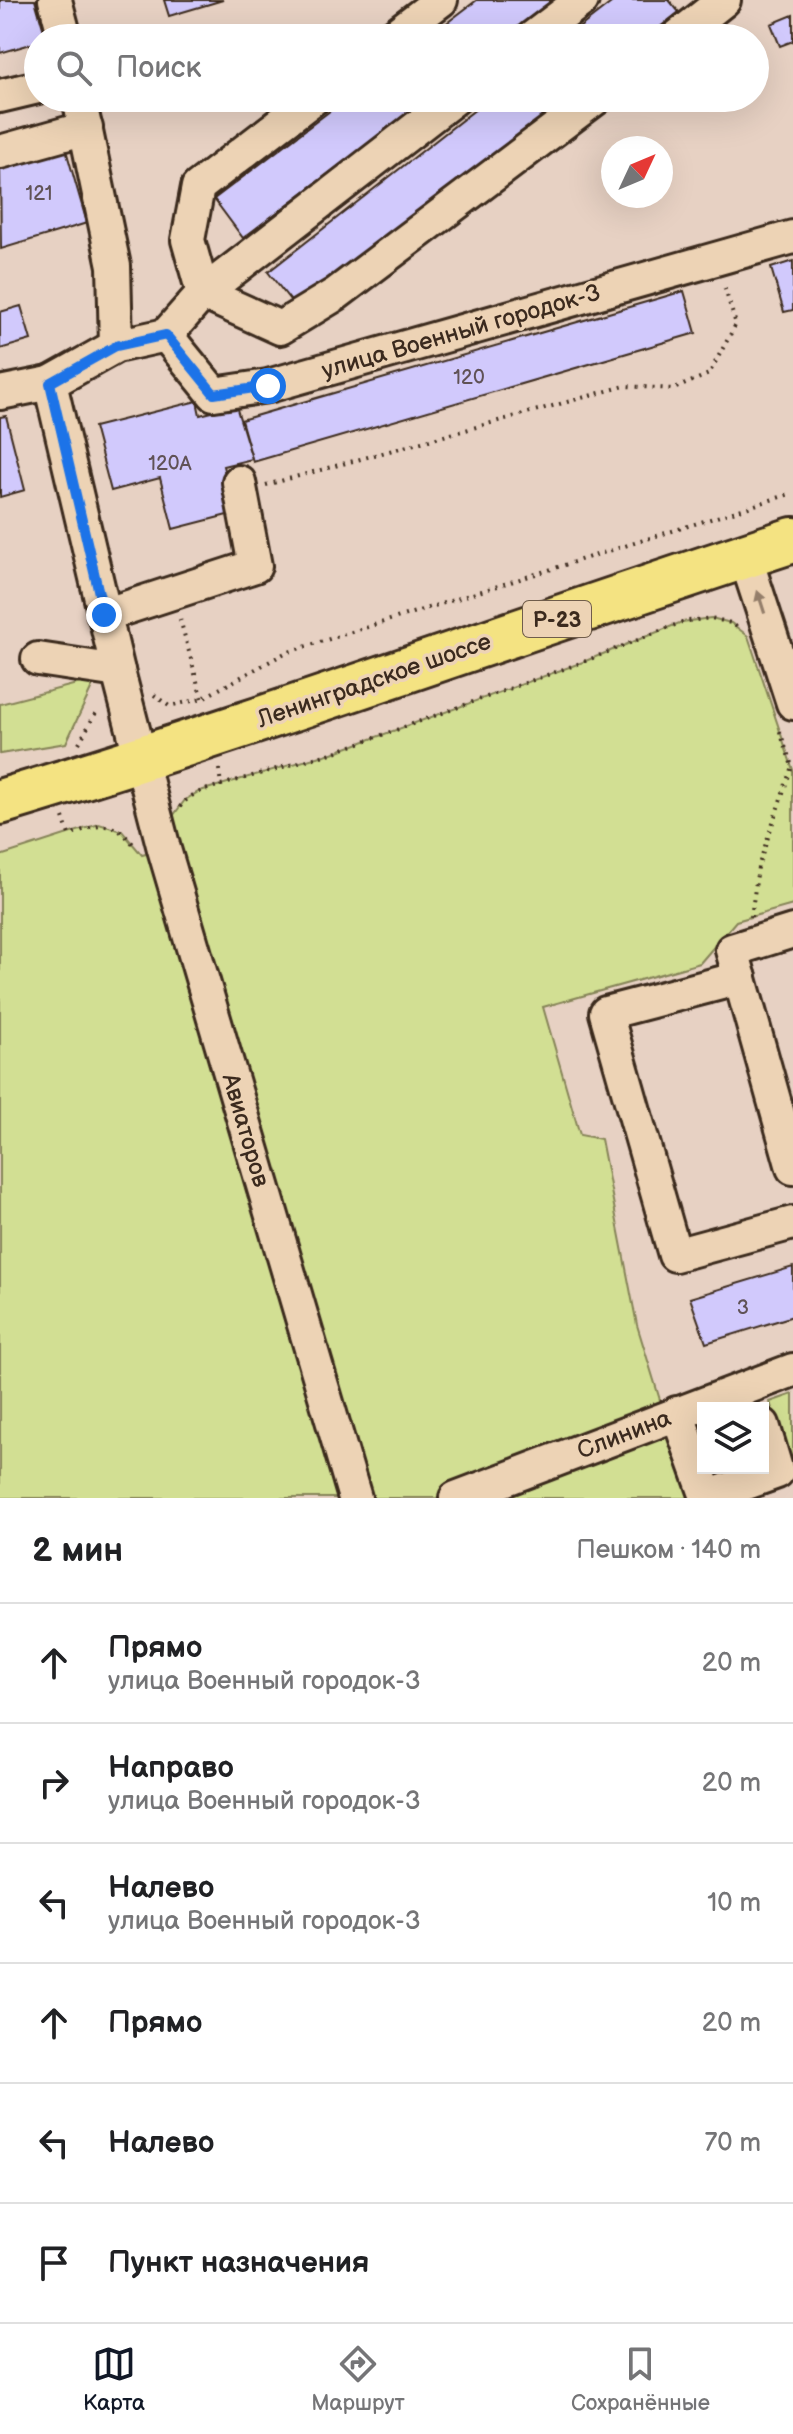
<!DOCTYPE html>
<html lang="ru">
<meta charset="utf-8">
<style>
:root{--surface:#fff;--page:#f2f2f2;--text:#202124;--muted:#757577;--line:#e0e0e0;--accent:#111827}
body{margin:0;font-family:"Balsamiq Sans",sans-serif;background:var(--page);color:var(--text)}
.controls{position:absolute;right:24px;bottom:24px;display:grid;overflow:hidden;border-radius:0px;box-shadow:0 8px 32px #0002}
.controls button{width:72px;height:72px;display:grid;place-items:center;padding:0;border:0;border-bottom:2px solid var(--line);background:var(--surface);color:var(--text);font:40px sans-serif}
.compass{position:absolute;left:601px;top:136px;width:72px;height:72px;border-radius:50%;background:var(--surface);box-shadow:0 8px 32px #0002;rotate:46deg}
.stop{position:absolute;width:24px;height:24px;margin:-18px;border:6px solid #1a73e8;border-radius:50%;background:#fff}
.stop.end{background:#1a73e8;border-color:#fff;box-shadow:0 2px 8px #0008}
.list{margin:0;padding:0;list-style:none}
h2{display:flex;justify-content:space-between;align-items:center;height:104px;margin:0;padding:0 32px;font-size:34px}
h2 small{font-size:26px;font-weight:400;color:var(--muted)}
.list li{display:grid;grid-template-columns:52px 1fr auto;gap:24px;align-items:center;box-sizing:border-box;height:120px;padding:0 32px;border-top:2px solid var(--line)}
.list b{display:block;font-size:30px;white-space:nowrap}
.list p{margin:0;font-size:26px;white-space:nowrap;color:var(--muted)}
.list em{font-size:26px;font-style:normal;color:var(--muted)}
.icon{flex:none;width:44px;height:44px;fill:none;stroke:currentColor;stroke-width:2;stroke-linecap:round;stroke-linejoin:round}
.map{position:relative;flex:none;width:793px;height:1498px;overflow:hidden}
.search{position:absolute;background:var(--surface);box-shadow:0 8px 32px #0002;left:24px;right:24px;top:24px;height:88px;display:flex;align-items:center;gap:20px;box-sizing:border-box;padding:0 28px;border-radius:44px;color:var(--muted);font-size:30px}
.sheet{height:824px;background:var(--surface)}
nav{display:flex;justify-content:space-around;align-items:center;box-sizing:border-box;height:112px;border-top:2px solid var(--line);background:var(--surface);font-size:22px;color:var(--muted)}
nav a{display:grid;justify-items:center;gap:4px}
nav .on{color:var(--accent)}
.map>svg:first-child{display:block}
.green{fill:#d2df93;stroke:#868458;stroke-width:2}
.building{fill:#d1c9fc;stroke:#3b2a1e;stroke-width:2}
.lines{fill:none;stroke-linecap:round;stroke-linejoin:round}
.minor-casing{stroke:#3b2a1e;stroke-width:38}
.highway-casing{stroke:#3b2a1e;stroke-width:50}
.path{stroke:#3b2a1e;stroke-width:4;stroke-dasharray:2 6;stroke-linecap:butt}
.minor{stroke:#edd3b5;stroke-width:32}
.highway{stroke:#f4e382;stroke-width:44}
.oneway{fill:#947e6a}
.route{stroke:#1a73e8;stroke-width:10}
.labels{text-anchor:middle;stroke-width:7;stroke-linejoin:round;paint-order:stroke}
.number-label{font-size:20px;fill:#605256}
.shield{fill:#edd3b5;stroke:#705d4b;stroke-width:2}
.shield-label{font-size:22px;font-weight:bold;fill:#3b2a1e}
.street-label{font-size:24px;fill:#3b2a1e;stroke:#edd3b5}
</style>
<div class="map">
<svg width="793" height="1498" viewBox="0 0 793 1498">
<rect width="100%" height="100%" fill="#e7d1c3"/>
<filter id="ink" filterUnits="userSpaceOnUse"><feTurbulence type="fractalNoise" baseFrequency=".0125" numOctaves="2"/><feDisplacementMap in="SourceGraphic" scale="16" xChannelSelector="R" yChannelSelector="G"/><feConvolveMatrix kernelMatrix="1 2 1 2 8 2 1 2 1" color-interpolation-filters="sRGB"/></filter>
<g filter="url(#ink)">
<g class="green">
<path d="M711,618L731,623L748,636L793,770V905L736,921L700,963L543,1007L580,1135L601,1139L637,1325L690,1498H0V856L99,824L122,831L142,855L176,846L173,816L185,800L200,791L335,752L583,662L682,622Z"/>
<path d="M96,679L66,743L0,754V704Z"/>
<path d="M793,1394V1477L770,1402Z"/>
</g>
<g class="building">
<path d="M0,0H35L46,38H38V42L0,53Z"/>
<path d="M164,0H223L169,16Z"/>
<path d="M477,0H559L509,38H427Z"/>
<path d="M615,0H669L679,12L646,38H566Z"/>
<path d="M793,15V41L780,46L771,24Z"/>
<path d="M347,98H429L243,238L214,199Z"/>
<path d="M490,98H569L298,310L268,272Z"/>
<path d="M64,143L87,223L1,249L0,162Z"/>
<path d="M793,261V310L784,312L771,268Z"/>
<path d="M684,291L696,333L253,462L241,420Z"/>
<path d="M21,306L31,340L0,349V312Z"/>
<path d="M197,401L200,415L236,406L252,459L223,466L235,513L173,529L160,478L111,491L94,427Z"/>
<path d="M6,416L25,490L0,497V417Z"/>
<path d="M793,1267V1316L706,1343L690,1298Z"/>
</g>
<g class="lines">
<g class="minor-casing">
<g id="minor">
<path d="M55,0L65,38"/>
<path d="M391,38L441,0"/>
<path d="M532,38L582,0"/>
<path d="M676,38L724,0"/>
<path d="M0,96L38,87"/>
<path d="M79,98L114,266L116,346"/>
<path d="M314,98L198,187L188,240L203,293L280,328L336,294L596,98"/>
<path d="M0,152L86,128"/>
<path d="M166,335L203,293L455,98"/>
<path d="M0,393L50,383"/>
<path d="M745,556L793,703"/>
<path d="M104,615L255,566L239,482"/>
<path d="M38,659L118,671"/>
<path d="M793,931L732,950L793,1168"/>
<path d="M740,978L606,1013L675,1255L793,1223"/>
<path d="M677,1413L707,1497L777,1472L763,1425"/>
<path d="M355,1498L164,849L118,671L50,383L116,346L166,335L214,394L268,386L793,237"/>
<path d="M456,1498L793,1370"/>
</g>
</g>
<g class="highway-casing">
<path id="highway" d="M0,802C267,722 528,626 793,540"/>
</g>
<g class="path">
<path d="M266,485L625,386L674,389L709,374L736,324L723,283"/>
<path d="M180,619L203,703"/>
<path d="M154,695L169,706L201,699L285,653L793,493"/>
<path d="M79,743L98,709"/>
<path d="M219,769L221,785L335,752L583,662L682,622L711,618L731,623L741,630"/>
<path d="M180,807C190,793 205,790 221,785"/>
<path d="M63,817L69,835C97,825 112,818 133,844"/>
<path d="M751,917L758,867L792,766L778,726"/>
</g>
<use href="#minor" class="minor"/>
<use href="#highway" class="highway"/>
</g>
<defs><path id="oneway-solid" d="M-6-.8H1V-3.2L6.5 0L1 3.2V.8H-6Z" transform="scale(2)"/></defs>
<use class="oneway" href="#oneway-solid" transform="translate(761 602) rotate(-108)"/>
</g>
<g class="lines" filter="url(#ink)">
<path class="route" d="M104,615L50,383L116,346L166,335L214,394L268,386"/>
</g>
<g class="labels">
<g class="number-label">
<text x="39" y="200">121</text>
<text x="469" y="384">120</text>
<text x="170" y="470">120А</text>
<text x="743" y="1314">3</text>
</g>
<rect class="shield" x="523" y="601" width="68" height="36" rx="6"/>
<g class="shield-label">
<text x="557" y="627">Р-23</text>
</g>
<g class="street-label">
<text transform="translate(461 331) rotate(-16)" y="8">улица Военный городок-3</text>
<text transform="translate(374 680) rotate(-19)" y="8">Ленинградское шоссе</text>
<text transform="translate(246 1130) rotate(74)" y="8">Авиаторов</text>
<text transform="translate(624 1434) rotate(-21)" y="8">Слинина</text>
</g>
</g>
</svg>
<div class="controls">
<button><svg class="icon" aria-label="layers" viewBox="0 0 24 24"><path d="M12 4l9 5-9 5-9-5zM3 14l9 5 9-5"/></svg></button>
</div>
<svg class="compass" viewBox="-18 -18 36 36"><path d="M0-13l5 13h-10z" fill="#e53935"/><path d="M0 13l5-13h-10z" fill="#757577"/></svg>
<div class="stop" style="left:268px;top:386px"></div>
<div class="stop end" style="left:104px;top:615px"></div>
<div class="search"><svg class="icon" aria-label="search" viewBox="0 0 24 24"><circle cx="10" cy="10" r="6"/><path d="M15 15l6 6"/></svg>Поиск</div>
</div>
<section class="sheet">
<h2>2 мин<small>Пешком · 140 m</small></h2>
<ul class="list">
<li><svg class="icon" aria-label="ahead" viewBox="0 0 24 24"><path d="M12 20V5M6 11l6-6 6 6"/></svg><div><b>Прямо</b><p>улица Военный городок-3</p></div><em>20 m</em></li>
<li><svg class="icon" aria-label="right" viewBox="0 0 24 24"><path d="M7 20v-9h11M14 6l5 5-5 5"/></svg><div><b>Направо</b><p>улица Военный городок-3</p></div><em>20 m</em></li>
<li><svg class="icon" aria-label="left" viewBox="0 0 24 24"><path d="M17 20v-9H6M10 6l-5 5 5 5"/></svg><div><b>Налево</b><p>улица Военный городок-3</p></div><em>10 m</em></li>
<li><svg class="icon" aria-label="ahead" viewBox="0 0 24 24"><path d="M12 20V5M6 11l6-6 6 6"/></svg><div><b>Прямо</b></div><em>20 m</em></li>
<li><svg class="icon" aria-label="left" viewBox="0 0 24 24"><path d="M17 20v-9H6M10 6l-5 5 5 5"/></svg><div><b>Налево</b></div><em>70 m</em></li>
<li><svg class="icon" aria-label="arrive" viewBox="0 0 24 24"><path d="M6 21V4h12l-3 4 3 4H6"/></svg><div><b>Пункт назначения</b></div></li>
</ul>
</section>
<nav>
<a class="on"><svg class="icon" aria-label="map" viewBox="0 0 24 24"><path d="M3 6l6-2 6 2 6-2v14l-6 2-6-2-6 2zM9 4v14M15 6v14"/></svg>Карта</a>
<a><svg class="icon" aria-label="directions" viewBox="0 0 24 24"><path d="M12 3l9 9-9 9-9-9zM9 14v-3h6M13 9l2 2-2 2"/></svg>Маршрут</a>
<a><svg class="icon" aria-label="saved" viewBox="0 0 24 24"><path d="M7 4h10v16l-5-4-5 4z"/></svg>Сохранённые</a>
</nav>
